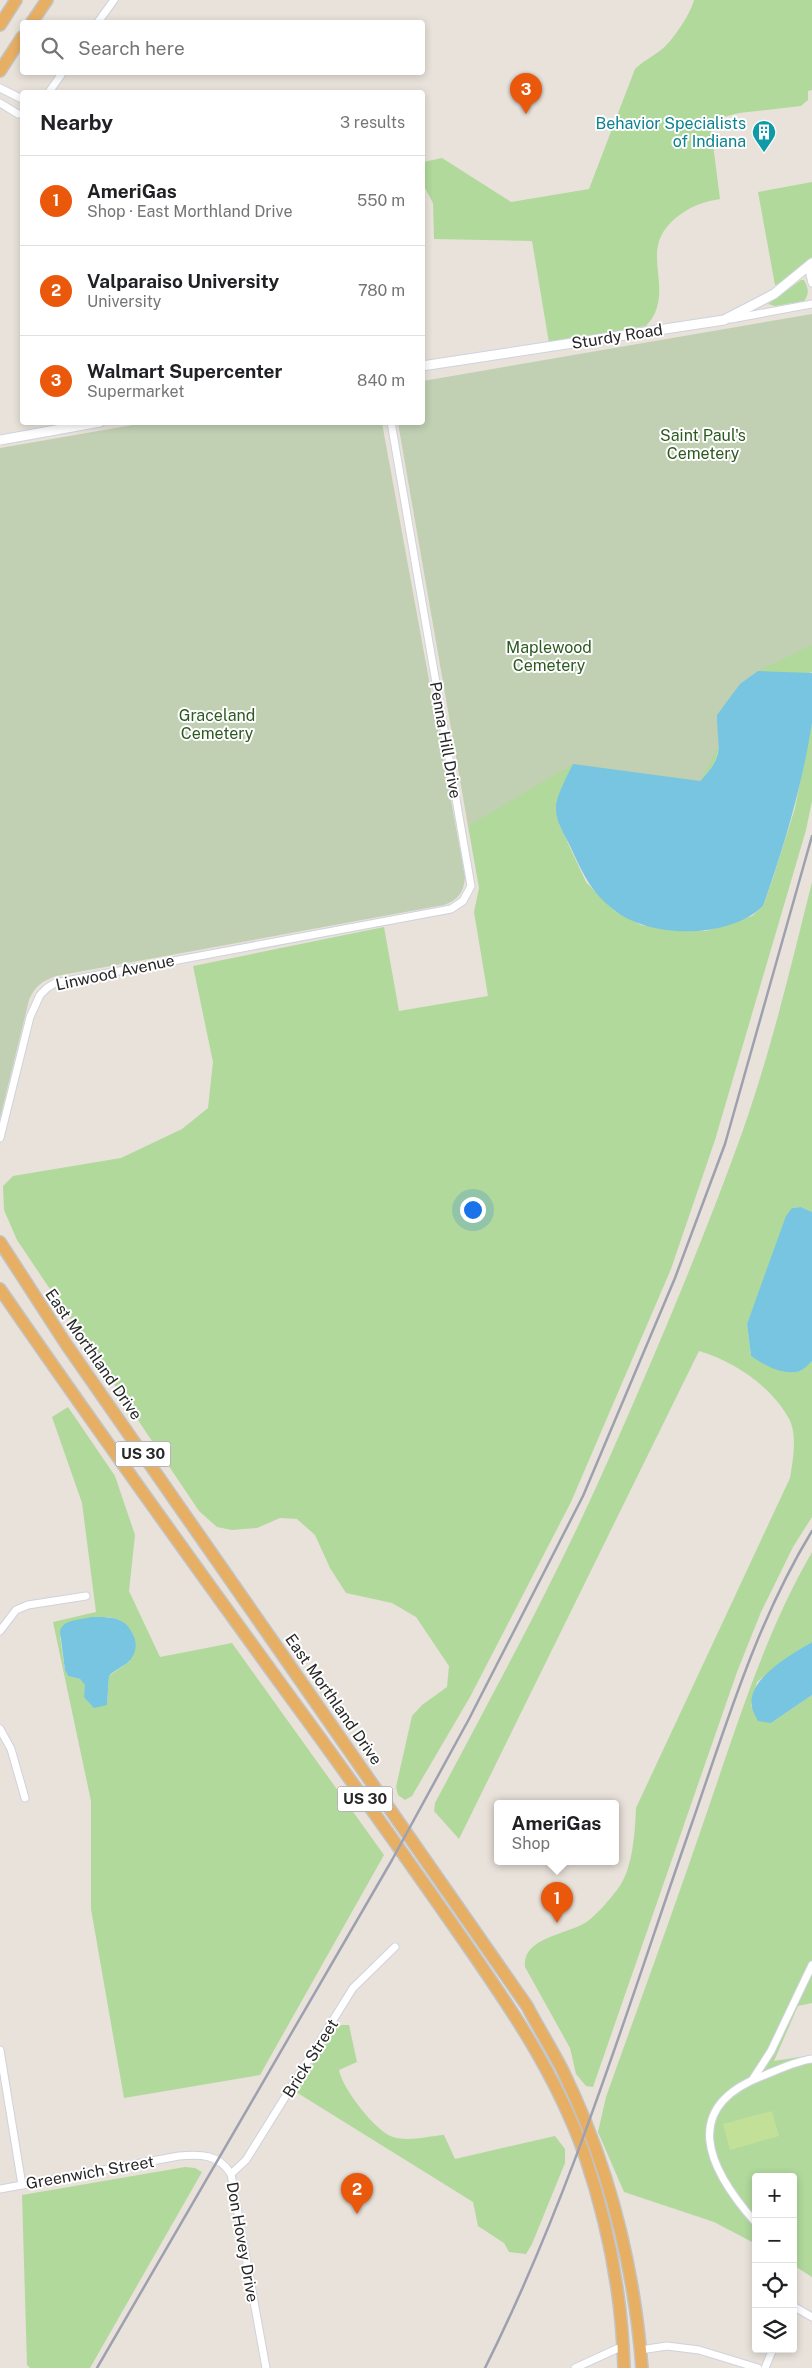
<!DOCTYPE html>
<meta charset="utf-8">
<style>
:root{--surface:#fff;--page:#f6f6f6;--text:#202124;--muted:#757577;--line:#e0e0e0;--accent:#ea580c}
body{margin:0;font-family:"Public Sans",sans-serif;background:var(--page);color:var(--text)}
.controls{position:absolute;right:15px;bottom:15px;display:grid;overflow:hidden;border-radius:5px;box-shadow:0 2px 8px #0003}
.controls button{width:45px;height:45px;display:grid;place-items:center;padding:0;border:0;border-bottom:1px solid var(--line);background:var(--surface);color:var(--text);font:25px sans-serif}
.you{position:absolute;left:472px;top:1209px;width:18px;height:18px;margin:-12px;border:4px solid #fff;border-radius:50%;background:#1a73e8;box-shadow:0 0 0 8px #1a73e833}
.badge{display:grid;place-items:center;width:32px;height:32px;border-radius:50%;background:var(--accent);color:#fff;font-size:16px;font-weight:700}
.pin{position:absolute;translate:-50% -41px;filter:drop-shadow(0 1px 2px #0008)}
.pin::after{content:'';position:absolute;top:26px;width:18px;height:15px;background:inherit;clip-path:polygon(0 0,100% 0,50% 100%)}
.popup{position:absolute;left:494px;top:1800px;width:125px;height:65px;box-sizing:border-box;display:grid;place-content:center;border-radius:5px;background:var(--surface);filter:drop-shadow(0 1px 4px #0005);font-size:16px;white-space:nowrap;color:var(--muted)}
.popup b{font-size:19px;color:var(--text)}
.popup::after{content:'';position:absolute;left:50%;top:100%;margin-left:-10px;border:10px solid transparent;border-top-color:var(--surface)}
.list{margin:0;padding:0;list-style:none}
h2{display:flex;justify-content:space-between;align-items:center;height:65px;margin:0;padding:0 20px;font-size:21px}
h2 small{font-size:16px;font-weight:400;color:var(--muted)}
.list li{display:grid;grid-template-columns:32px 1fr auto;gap:15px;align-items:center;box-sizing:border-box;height:90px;padding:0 20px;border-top:1px solid var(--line)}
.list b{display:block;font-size:19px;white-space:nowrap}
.list p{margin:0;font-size:16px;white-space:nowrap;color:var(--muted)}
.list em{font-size:16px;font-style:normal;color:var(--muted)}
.icon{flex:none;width:28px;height:28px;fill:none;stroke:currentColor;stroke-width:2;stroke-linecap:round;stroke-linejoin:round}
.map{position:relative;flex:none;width:812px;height:2368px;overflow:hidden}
.search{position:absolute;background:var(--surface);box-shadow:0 2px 8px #0003;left:20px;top:20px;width:405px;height:55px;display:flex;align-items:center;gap:12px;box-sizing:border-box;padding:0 18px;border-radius:5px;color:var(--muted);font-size:19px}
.panel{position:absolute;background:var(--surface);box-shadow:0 2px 8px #0003;left:20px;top:90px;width:405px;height:335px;border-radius:5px}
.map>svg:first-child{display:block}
.green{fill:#b1d99c;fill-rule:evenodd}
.cemetery{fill:#c1d0b3}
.pitch{fill:#c2e098}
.water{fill:#77c5e0}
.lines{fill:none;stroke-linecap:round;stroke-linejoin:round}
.minor-casing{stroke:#cfd2df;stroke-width:9}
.tertiary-casing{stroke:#cfd2df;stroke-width:11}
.trunk-casing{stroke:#c3c3c3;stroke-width:14}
.minor{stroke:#fff;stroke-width:7}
.tertiary{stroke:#fff;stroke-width:9}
.trunk{stroke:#e6af64;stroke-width:11}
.rail{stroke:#9ea0af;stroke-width:2.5}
.labels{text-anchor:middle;stroke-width:4;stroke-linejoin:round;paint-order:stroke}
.shield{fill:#fff;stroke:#686868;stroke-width:1}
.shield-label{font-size:15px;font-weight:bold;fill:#272727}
.culture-label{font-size:16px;fill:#0d838f;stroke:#fff;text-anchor:end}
.street-label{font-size:16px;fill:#272727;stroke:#fff}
.park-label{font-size:16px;fill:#2d5a21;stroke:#fff}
</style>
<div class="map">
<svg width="812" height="2368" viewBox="0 0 812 2368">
<rect width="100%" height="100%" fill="#e8e2da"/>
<g class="green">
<path d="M694,0H812V90L808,91V100L801,106L739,113L716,119L711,129L720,199C706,201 692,206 681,214C637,245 670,278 655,313C653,318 649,322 646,326L549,343L532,241L434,239L433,203L425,188L423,187V162L442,158L511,202L589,189L635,69C643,61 652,57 661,50C672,42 691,13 694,0Z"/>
<path d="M812,182V258L782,283L775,285L758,192Z"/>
<path d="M801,280H804C808,288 810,293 804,301L775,306L768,304Z"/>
<path d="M812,558V673L811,672L717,734C721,757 715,765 700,781L559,824L586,882L615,911L641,925L675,930L706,931L752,916L763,906L774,875L795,808L812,722V801L806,830L715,1140L671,1269L571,1502L470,1697L412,1796L405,1800L398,1795L396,1787L412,1716L422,1705L447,1687L449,1666L416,1617L392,1603L346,1593L330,1568L315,1535L297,1519L280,1518L257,1528L232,1530L217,1527L199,1511L17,1240L4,1210L3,1186L13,1176L121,1158L182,1129L208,1108L213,1062L193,966L384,927L399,1011L488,996L474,912L479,888L468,826L477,809Z"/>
<path d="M812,882V1212L801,1207L792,1208L747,1324L751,1356L800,1371L812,1361V1517L793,1547L761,1612L737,1672L593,2087L586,2086L576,2074L570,2048L525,1967C522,1938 565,1935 585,1923C596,1916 609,1900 617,1890C633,1870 635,1832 636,1808L790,1478C793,1460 798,1433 788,1417C770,1385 733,1361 699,1351L459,1839L434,1811L435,1803C496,1688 559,1573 611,1454C658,1348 703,1241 742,1133C771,1051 791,966 812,882Z"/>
<path d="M68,1407L115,1476L135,1535L129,1591L160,1657L232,1643L384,1855L260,2075L124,2098L91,1909V1801L53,1622L96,1612L82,1503L52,1417ZM91,1617H109L120,1620L130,1661L109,1676L107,1705L84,1697L86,1685L80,1679L68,1676L65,1670L60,1637Z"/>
<path d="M812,1552V1642L785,1659L757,1682L751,1706L771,1723L812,1695V2003L798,2006L774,2061L812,2055V2277L793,2265V2177H756V2244L714,2222L624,2192L598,2132L606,2097C639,2004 673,1912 705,1818C736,1728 764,1635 812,1552Z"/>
<path d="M342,2025H349L357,2062L339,2070C342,2088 375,2131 393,2137C408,2142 429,2136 444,2135L455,2159L555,2136L565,2149V2163L532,2244L526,2254L509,2252L504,2243L478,2226L473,2202L296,2092L334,2027Z"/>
<path d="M185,2167L195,2168L202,2172L90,2368H30L27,2365L22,2195Z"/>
</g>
<g class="cemetery">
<path d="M812,314V645L758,671L700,781L573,764L468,826L398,423L422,422L423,381Z"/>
<path d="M150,422L382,423L465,877C464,892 458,900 444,905L56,976C42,981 35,986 29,1000L0,1118V448Z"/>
</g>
<path class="pitch" d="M772,2111L779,2136L730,2150L723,2124Z"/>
<g class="water">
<path d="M758,671L812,673C812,689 812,707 812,723C802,786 784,847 763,906C729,939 651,939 614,910C591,892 583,874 571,848C565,835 555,822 556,806C557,795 568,774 573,764L700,781C726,754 717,749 717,715L740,684Z"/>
<path d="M801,1207L812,1212V1361C809,1364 804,1369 800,1371C783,1376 764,1365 751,1356L747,1324L786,1216L792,1208Z"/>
<path d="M91,1617C111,1617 126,1616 134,1637C137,1644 136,1652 131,1659C126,1666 115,1669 109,1676L107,1705L94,1708L84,1697L85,1685L80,1679L68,1676L65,1670L60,1632C62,1619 81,1620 91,1617Z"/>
<path d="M812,1642V1695L771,1723L758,1721C756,1717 753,1712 752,1707C746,1679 792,1654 812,1642Z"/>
</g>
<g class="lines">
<g class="minor-casing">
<g id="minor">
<path d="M98,22L114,0"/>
<path d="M0,88L22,99"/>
<path d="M49,92L63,72"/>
<path d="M0,103L18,114H22"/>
<path d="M808,266L812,283"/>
<path d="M731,319L812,304"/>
<path d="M0,1138L30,1017L40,995L47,988L55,983L451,909L463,901L471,886L391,422"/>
<path d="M0,1631L16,1610L28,1605L86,1596"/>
<path d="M0,1729L11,1749L25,1798"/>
<path d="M0,2050L22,2185"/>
<path d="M753,2079L771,2051L812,1965"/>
<path d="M231,2174L246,2160L353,1988L395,1947"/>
<path d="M0,2189L179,2156C200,2154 219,2154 231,2174L266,2368"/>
<path d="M756,2223C708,2169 678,2107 765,2075C780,2069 796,2061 812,2059"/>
<path d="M793,2274V2279"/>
<path d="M793,2306L812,2317"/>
<path d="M640,2350L667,2346L699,2350L758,2368"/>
<path d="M575,2368L623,2346"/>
<path d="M765,2368L773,2349"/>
</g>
</g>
<g class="tertiary-casing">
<g id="tertiary">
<path d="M422,366L724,320L774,294L812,263"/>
<path d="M0,440L100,422"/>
</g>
</g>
<g class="trunk-casing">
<g id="trunk">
<path d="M32,22L47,0"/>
<path d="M0,25L16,0"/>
<path d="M0,71L22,37"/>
<path d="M0,1242L66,1344L527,2006C538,2027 551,2048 562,2069C608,2163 634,2264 642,2368"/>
<path d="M0,1289C95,1427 193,1563 291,1698C346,1773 400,1849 453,1925C504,1998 556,2072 585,2156C608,2224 622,2297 624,2368"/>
</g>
</g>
<use href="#minor" class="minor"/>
<use href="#tertiary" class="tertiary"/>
<use href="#trunk" class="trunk"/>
<g class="rail">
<path d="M97,2368L392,1860L469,1719L583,1496L675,1278L725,1144L812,836"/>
<path d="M485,2368C572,2194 628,2006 692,1823C726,1725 757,1621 812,1531"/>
</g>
</g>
<defs>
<g id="building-pin" transform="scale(1.25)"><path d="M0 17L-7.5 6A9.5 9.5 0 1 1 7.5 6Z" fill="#0f9aa8" stroke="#fff"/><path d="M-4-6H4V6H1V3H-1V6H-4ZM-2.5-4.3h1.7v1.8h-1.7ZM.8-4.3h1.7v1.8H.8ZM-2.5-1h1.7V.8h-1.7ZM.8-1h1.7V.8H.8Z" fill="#fff"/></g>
</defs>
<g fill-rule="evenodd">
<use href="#building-pin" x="764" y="132"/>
</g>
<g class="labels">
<g class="shield">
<rect x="115.5" y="1441.5" width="55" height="25" rx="4"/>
<rect x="337.5" y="1786.5" width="55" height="25" rx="4"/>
</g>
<g class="shield-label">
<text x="143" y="1459">US 30</text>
<text x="365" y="1804">US 30</text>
</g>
<g class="culture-label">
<text x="746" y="129">Behavior Specialists<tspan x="746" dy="18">of Indiana</tspan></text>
</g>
<g class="street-label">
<text transform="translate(617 336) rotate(-9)" y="6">Sturdy Road</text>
<text transform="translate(446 740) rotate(80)" y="6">Penna Hill Drive</text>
<text transform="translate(115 972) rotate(-12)" y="6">Linwood Avenue</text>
<text transform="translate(94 1354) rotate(55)" y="6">East Morthland Drive</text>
<text transform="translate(334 1699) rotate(55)" y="6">East Morthland Drive</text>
<text transform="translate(310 2058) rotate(-58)" y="6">Brick Street</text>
<text transform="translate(90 2172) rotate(-10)" y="6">Greenwich Street</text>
<text transform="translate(243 2242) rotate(80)" y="6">Don Hovey Drive</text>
</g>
<g class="park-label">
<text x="703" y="441">Saint Paul's<tspan x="703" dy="18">Cemetery</tspan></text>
<text x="549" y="653">Maplewood<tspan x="549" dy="18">Cemetery</tspan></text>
<text x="217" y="721">Graceland<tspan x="217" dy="18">Cemetery</tspan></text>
</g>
</g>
</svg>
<div class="controls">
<button>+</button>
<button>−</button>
<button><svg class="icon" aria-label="locate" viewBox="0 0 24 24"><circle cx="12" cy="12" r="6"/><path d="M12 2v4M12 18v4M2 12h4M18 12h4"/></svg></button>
<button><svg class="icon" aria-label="layers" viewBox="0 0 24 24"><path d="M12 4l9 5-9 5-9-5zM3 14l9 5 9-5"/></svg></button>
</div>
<div class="you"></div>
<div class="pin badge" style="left:557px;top:1923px">1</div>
<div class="popup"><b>AmeriGas</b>Shop</div>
<div class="pin badge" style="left:357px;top:2214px">2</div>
<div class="pin badge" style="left:526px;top:114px">3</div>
<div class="search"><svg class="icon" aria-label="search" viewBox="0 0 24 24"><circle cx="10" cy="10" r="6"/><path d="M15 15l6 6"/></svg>Search here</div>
<section class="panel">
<h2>Nearby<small>3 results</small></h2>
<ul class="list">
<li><span class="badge">1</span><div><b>AmeriGas</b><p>Shop · East Morthland Drive</p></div><em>550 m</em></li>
<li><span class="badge">2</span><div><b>Valparaiso University</b><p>University</p></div><em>780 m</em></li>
<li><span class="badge">3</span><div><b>Walmart Supercenter</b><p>Supermarket</p></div><em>840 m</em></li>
</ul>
</section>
</div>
